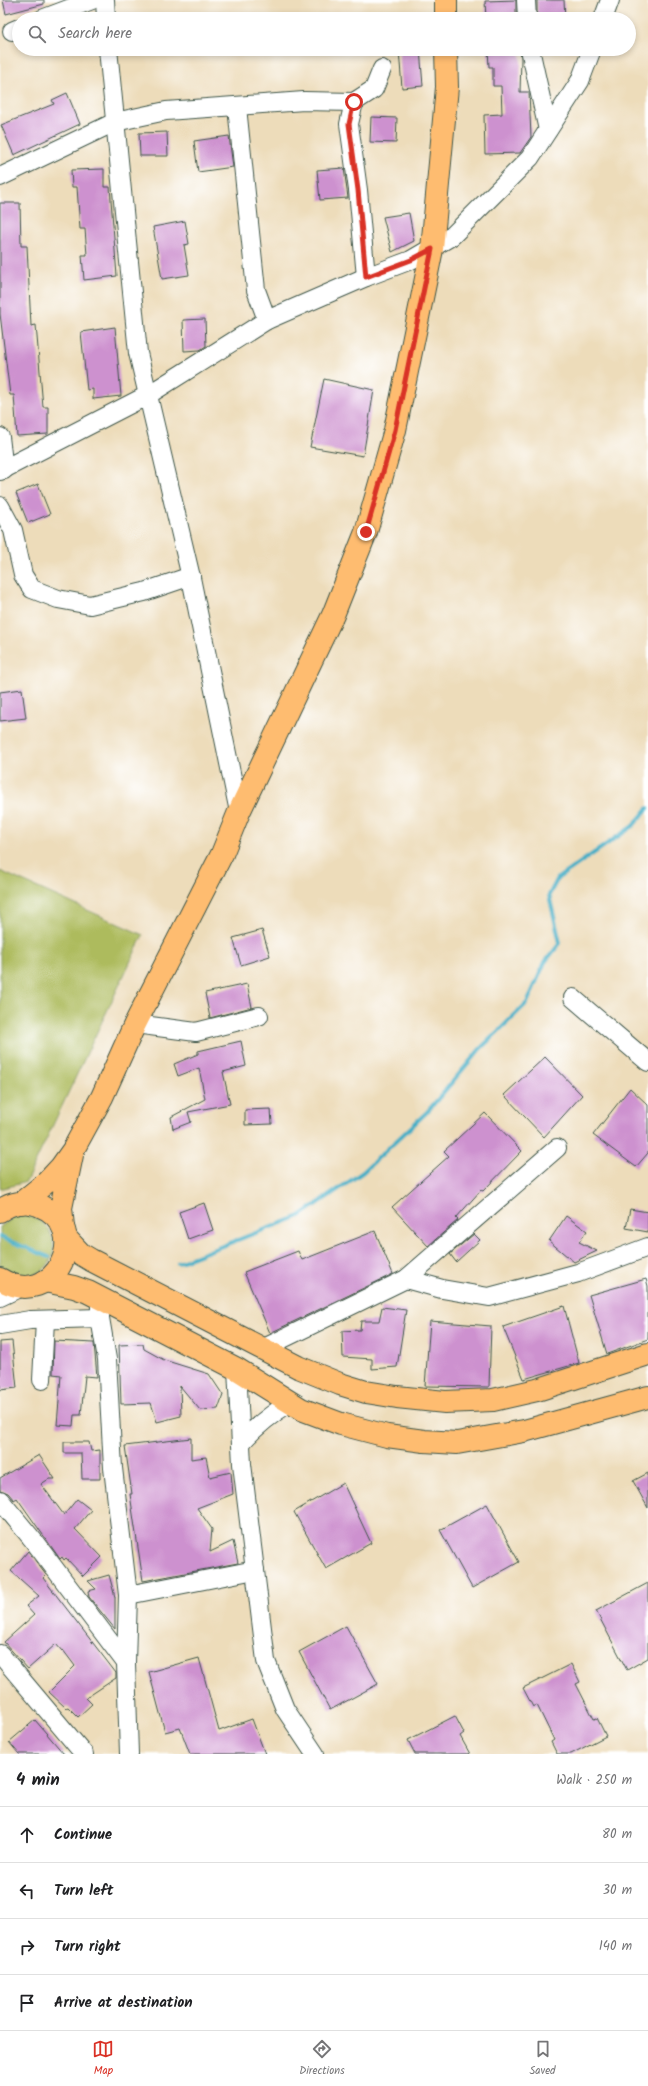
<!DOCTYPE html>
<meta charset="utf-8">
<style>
:root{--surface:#fff;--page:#f6f6f6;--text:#202124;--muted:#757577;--line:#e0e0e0;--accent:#d93025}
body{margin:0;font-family:Kalam,sans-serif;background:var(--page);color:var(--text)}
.stop{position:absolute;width:12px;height:12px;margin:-9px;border:3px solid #d93025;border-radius:50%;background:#fff}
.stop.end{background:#d93025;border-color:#fff;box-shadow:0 1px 4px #0008}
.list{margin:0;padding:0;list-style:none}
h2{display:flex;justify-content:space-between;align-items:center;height:52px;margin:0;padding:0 16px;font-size:17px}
h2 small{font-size:13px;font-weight:400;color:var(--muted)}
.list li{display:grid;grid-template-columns:26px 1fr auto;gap:12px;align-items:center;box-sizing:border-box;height:56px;padding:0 16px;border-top:1px solid var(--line)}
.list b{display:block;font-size:15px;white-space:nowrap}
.list em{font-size:13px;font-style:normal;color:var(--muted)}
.icon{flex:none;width:22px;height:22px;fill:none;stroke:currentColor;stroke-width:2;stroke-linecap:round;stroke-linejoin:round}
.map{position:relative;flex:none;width:648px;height:1754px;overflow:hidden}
.search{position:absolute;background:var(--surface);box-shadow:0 2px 6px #0003;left:12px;right:12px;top:12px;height:44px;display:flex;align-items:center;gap:10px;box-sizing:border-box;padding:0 14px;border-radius:22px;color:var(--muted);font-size:15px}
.sheet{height:276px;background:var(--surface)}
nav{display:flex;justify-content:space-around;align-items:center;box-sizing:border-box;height:56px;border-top:1px solid var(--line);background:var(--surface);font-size:11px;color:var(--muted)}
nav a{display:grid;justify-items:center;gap:2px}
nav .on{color:var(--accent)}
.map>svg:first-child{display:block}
.green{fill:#adbb5d;stroke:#667c48}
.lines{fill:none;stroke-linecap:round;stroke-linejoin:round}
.stream{stroke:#47afc6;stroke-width:4}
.building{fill:#cd91cf}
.minor-casing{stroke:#3e5548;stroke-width:20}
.major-casing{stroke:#3e5548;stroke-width:24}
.minor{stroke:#fff;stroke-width:18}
.major{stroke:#febc70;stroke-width:22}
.route{stroke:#d93025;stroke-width:5}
</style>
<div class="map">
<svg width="648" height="1754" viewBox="0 0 648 1754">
<rect width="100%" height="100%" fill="#fff"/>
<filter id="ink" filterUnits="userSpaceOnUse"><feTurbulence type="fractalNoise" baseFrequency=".025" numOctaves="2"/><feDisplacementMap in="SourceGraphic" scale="8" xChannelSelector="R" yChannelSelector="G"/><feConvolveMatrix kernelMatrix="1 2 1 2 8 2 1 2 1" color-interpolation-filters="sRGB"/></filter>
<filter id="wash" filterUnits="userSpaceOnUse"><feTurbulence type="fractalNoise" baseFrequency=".012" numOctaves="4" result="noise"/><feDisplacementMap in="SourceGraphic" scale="16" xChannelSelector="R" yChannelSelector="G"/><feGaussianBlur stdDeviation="0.9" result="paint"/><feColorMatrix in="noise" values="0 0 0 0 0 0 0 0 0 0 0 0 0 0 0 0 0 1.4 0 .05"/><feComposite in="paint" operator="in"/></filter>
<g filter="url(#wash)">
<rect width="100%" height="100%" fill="#eddcba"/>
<g class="green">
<path d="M0,871L143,935L26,1182L0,1189Z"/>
<path d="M24,1215C68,1223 60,1282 19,1275C11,1273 6,1272 0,1265V1227L14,1217Z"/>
</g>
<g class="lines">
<g class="stream">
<path d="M0,1237L49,1257"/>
<path d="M178,1263L300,1216L363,1172L427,1112L480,1049L527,1003L545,962L560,943L549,895L558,878L633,826L648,808"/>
</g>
</g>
<g id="blocks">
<g class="building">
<path d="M3,0H44V4L6,14Z"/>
<path d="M516,0V19H486L485,1Z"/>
<path d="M537,0H564L565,19H537Z"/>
<path d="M420,49L423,86L402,88L399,50Z"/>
<path d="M488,49H520L521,59L520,92H529L531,137L520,153L485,154L484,115L502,114L501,86H493V67H489Z"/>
<path d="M67,93L80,124L14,155L1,125L54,104L52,100Z"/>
<path d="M371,117L397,118L396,143L370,142Z"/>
<path d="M167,132L168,156H140L139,133Z"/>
<path d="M229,136L233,167L198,172L194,141Z"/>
<path d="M344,168L348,198L320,200L317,170Z"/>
<path d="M104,169V187H110L117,276L84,280L82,255H87L85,229H80L77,187H72L71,170Z"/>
<path d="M0,203H20L21,246H27L31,326L36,325L43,407H48V434L17,436L14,395H10L0,314Z"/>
<path d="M409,213L414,241L392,252L383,217Z"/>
<path d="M185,221L189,244L184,245L189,275L162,279L153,227Z"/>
<path d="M205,319L206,346L200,350L184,351L183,320Z"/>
<path d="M115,327L121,396L93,399V389L87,390L81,332Z"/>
<path d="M324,379L374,390L363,456L310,447Z"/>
<path d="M38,484L50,514L28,523L16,493Z"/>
<path d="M22,689L26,718L0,721V692Z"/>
<path d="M262,930L270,956L241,965L233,938Z"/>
<path d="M247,984L252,1007L210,1018L205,993Z"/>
<path d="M241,1041L246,1066L223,1072L230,1104L188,1112L191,1122L173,1129L171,1117L205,1099L199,1068L178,1076L174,1064L198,1054V1051Z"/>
<path d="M545,1057L582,1095L544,1137L504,1095Z"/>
<path d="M630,1088L648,1105V1153L636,1167L593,1135Z"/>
<path d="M271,1109L272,1124L245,1125V1110Z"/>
<path d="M485,1113L522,1151L483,1191L481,1190L456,1218L458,1220L428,1246L392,1207L449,1156L444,1151Z"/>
<path d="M204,1203L213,1230L188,1239L179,1212Z"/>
<path d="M630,1209L648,1212V1232L626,1228Z"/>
<path d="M566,1216L587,1231L579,1242L597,1251L574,1262L549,1241Z"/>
<path d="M375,1231L393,1274L270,1333L244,1272L298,1251L302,1260Z"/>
<path d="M474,1234L480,1240L456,1262L450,1254Z"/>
<path d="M646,1279L648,1286V1339L607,1354L589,1295Z"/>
<path d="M564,1306L579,1363L524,1379L503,1327Z"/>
<path d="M382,1307L406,1310L397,1367L372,1369V1359L343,1357L342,1331L360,1330L361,1321H379Z"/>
<path d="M430,1321L491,1326L489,1387L425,1386Z"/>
<path d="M12,1341L17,1388L0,1390V1342Z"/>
<path d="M54,1341L94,1343L97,1377L85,1376L81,1415H74L73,1426L57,1425L61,1375L53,1374Z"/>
<path d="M143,1344L144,1349L164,1360L209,1374L223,1395L218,1409L200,1410L180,1386L181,1416L157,1422L151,1403L121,1404L119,1345Z"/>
<path d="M191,1438V1459L206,1457L210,1477L231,1472L233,1494L197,1508L212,1529L210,1552L233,1541L238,1563L143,1581L130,1494H132L125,1446Z"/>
<path d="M64,1442H89L91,1451L100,1450V1479H82L81,1453H64Z"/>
<path d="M39,1455L55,1479H49L41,1484L64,1515L77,1499L91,1510L75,1529L102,1557L83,1576L66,1558L64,1560L62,1557L60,1559L17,1498L14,1500L8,1493L0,1490V1478Z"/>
<path d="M648,1473V1508L633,1481Z"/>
<path d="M343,1483L371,1543L326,1569L294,1512Z"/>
<path d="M487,1504L519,1562L472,1588L440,1530Z"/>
<path d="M28,1551L46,1575L43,1578L116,1673V1678L86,1698L92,1704L78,1717L68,1707L66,1708L49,1692L75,1666L63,1650L62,1651L56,1644L28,1669L4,1642L34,1615L26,1606L39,1596L11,1571Z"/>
<path d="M109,1575L115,1597V1629L89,1597L88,1591L96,1589L88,1581Z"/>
<path d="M648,1583V1658L627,1670L596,1611Z"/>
<path d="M346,1626L378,1684L330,1710L299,1652Z"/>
<path d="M199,1658L219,1731L252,1719L265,1754H190L180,1728L165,1732L149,1672Z"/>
<path d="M571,1664L580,1682L576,1684L594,1719L597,1718L606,1736L571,1754H557L551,1742L554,1740L537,1705L533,1707L523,1688Z"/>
<path d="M455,1716L464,1733L460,1736L470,1754H415L408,1740Z"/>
<path d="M35,1720L64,1754H19L9,1742Z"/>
</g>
</g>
</g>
<g filter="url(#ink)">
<use href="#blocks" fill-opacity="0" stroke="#3e5548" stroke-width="1"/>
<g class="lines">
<g class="minor-casing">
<g id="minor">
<path d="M105,0L106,19"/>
<path d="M526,0L527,19"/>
<path d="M42,19L92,0"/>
<path d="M603,19L610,0"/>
<path d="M12,31L19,28"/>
<path d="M108,49L138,353L190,573L239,812"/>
<path d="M530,49L548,130"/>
<path d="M354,102L349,124L358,190L366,277"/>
<path d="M237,107L256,290L267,320"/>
<path d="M0,177L115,122L166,111L304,101L354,102L374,89L382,69"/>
<path d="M0,437L4,470"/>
<path d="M0,471L148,395L267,320L366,277L411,260L452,236L530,158L580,81L592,49"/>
<path d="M0,506L13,530L23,575L32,589L58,599L90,605L144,592L191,576"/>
<path d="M573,998L648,1062"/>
<path d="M135,1024L196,1032L259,1016"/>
<path d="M406,1279L442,1289L489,1297L578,1273L648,1247"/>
<path d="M0,1297L21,1287"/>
<path d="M100,1298V1318L107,1359L113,1468L128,1595L126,1663L129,1754"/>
<path d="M0,1325L30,1320L100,1318"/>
<path d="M264,1348L406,1279L557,1148"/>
<path d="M237,1369L242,1464L266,1661L285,1709L315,1754"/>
<path d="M42,1380L45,1320"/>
<path d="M241,1443C256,1426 271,1414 291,1402"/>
<path d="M0,1500L33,1540L126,1663"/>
<path d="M128,1595L255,1570"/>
<path d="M0,1654L84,1754"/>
</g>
</g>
<g class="major-casing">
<g id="major">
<path d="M446,0V19"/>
<path d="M21,1203L47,1182L61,1167L73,1150L102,1097L135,1024L222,854L239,812L333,615L366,532L395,430L432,249L447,87L446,49"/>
<path d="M0,1211C10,1203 26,1200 38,1205C96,1227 55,1313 0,1279"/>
<path d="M63,1226L61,1208L72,1155"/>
<path d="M66,1238L81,1254L91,1260L298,1367L340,1384L366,1392L397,1397L445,1402L493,1400L537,1390L648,1354"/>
<path d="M45,1281L74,1287L88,1292L237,1369L301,1409L341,1424L387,1436L424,1441L457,1443L524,1431L648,1397"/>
</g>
</g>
<use href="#minor" class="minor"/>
<use href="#major" class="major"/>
</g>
</g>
<g class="lines" filter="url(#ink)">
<path class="route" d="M354,102L349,124L358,190L366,277L411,260L432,249L395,430L366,532"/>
</g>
</svg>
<div class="stop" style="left:354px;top:102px"></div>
<div class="stop end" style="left:366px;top:532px"></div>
<div class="search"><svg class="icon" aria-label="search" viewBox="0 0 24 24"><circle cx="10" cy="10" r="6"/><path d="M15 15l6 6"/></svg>Search here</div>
</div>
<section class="sheet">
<h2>4 min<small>Walk · 250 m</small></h2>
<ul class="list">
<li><svg class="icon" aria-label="ahead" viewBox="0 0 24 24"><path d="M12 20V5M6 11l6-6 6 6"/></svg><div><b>Continue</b></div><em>80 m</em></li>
<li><svg class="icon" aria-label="left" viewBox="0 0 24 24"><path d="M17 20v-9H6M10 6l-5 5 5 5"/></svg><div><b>Turn left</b></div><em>30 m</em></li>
<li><svg class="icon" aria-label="right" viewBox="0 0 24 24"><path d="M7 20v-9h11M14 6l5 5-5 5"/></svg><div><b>Turn right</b></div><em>140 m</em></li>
<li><svg class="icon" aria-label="arrive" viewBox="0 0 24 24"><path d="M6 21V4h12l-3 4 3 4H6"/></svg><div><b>Arrive at destination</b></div></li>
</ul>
</section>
<nav>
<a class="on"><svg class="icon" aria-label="map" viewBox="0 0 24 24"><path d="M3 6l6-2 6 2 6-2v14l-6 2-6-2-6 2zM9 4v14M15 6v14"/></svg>Map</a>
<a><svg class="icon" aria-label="directions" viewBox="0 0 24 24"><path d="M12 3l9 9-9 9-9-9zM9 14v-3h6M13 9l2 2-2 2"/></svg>Directions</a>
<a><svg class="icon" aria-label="saved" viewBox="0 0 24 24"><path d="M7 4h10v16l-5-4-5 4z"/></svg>Saved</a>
</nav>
